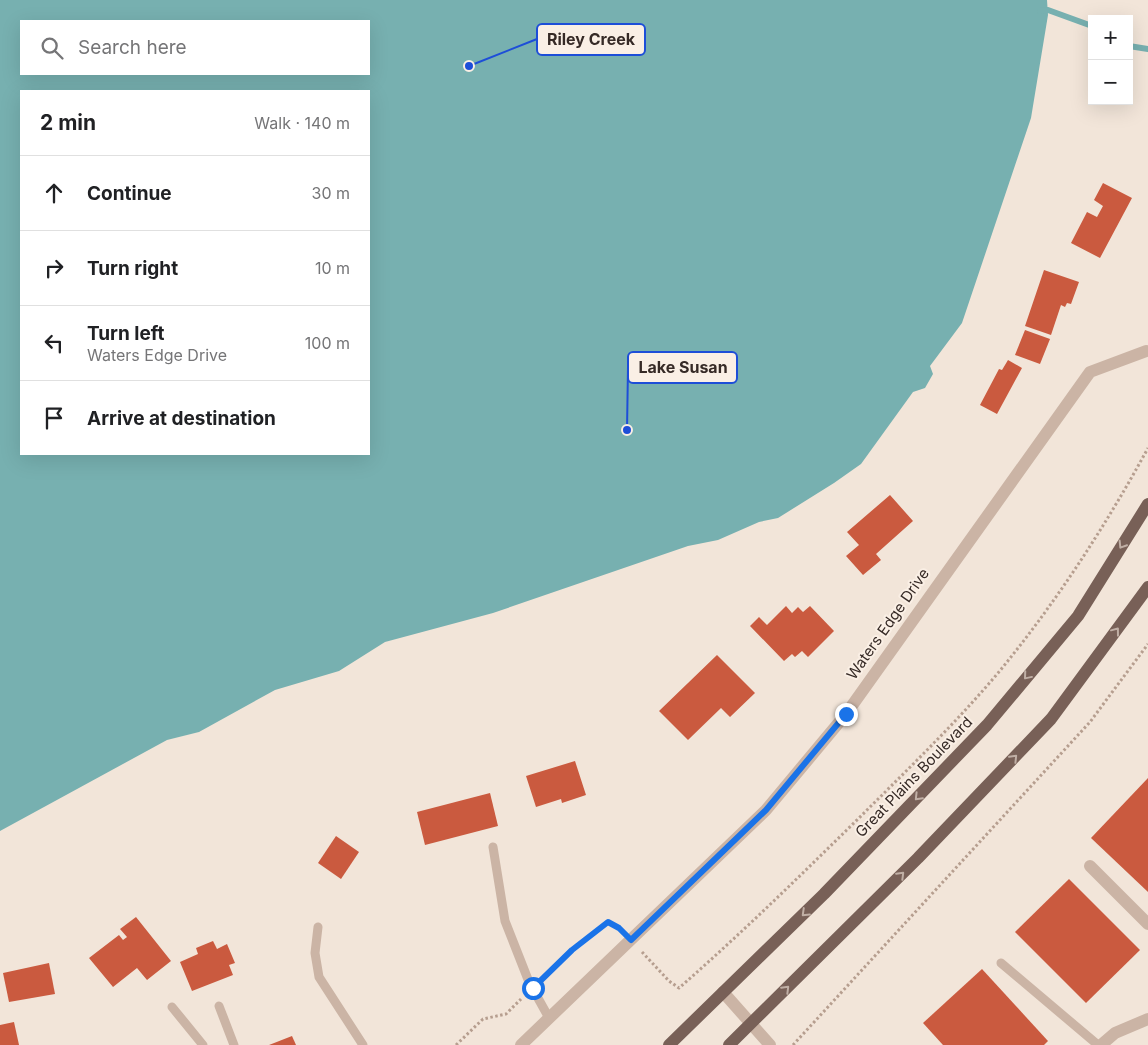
<!DOCTYPE html>
<meta charset="utf-8">
<style>
:root{--surface:#fff;--page:#f2f2f2;--text:#202124;--muted:#757577;--line:#e0e0e0}
body{margin:0;font-family:Inter,sans-serif;background:var(--page);color:var(--text)}
.controls{position:absolute;right:15px;top:15px;display:grid;overflow:hidden;border-radius:0px;box-shadow:0 5px 20px #0002}
.controls button{width:45px;height:45px;display:grid;place-items:center;padding:0;border:0;border-bottom:1px solid var(--line);background:var(--surface);color:var(--text);font:25px sans-serif}
.stop{position:absolute;width:15px;height:15px;margin:-11px;border:4px solid #1a73e8;border-radius:50%;background:#fff}
.stop.end{background:#1a73e8;border-color:#fff;box-shadow:0 1px 5px #0008}
.list{margin:0;padding:0;list-style:none}
h2{display:flex;justify-content:space-between;align-items:center;height:65px;margin:0;padding:0 20px;font-size:21px}
h2 small{font-size:16px;font-weight:400;color:var(--muted)}
.list li{display:grid;grid-template-columns:32px 1fr auto;gap:15px;align-items:center;box-sizing:border-box;height:75px;padding:0 20px;border-top:1px solid var(--line)}
.list b{display:block;font-size:19px;white-space:nowrap}
.list p{margin:0;font-size:16px;white-space:nowrap;color:var(--muted)}
.list em{font-size:16px;font-style:normal;color:var(--muted)}
.icon{flex:none;width:28px;height:28px;fill:none;stroke:currentColor;stroke-width:2;stroke-linecap:round;stroke-linejoin:round}
.map{position:relative;flex:none;width:1148px;height:1045px;overflow:hidden}
.search{position:absolute;background:var(--surface);box-shadow:0 5px 20px #0002;left:20px;top:20px;width:350px;height:55px;display:flex;align-items:center;gap:12px;box-sizing:border-box;padding:0 18px;border-radius:0px;color:var(--muted);font-size:19px}
.panel{position:absolute;background:var(--surface);box-shadow:0 5px 20px #0002;left:20px;top:90px;width:350px;height:365px;border-radius:0px}
.map>svg:first-child{display:block}
.water{fill:#77b0b0;fill-rule:evenodd}
.lines{fill:none;stroke-linecap:round;stroke-linejoin:round}
.stream{stroke:#77b0b0;stroke-width:6}
.building{fill:#ca5a3f}
.path{stroke:#b69e8f;stroke-width:3;stroke-dasharray:2.5 2.5;stroke-linecap:butt}
.service{stroke:#cbb4a5;stroke-width:9}
.minor{stroke:#cbb4a5;stroke-width:12}
.primary{stroke:#786057;stroke-width:12}
.oneway{stroke:#c0afa5}
.route{stroke:#1a73e8;stroke-width:6}
.labels{text-anchor:middle;stroke-width:4;stroke-linejoin:round;paint-order:stroke}
.street-label{font-size:15px;fill:#362a26;stroke:#faefe5}
.leader{fill:none;stroke:#1d4ed8;stroke-width:2}
.callout-dot{fill:#1d4ed8;stroke:#faefe5;stroke-width:2}
.callout{fill:#faefe5;stroke:#1d4ed8;stroke-width:2}
.callout-label{font-size:16px;text-anchor:middle;font-weight:bold;fill:#362a26}
</style>
<div class="map">
<svg width="1148" height="1045" viewBox="0 0 1148 1045">
<rect width="100%" height="100%" fill="#f2e5d9"/>
<path class="water" d="M0,0H1047L1048,15L1031,118L962,323L930,366L933,374L925,388L913,392L861,464L834,483L778,518L759,522L718,540L688,546L493,613L385,642L339,671L275,690L199,732L167,740L0,831ZM21,21H369V74H21ZM21,91H369V454H21Z"/>
<g class="lines">
<g class="stream">
<path d="M1040,11L1048,10L1092,26"/>
<path d="M1129,46L1148,49"/>
</g>
</g>
<g class="building">
<path d="M1103,183L1132,198L1100,258L1071,243L1087,212L1097,217L1103,206L1094,200Z"/>
<path d="M1044,270L1079,282L1071,304L1067,303L1065,307L1061,305L1051,335L1025,326Z"/>
<path d="M1025,330L1050,339L1040,364L1015,355Z"/>
<path d="M1008,360L1022,368L997,414L980,405L999,369L1002,370Z"/>
<path d="M890,495L913,521L876,554L881,560L863,575L846,556L859,545L847,532Z"/>
<path d="M786,606L792,613L798,607L803,612L810,606L834,631L808,657L802,651L795,657L792,654L784,661L750,626L759,617L767,625Z"/>
<path d="M717,655L755,693L730,717L721,708L688,740L659,711Z"/>
<path d="M575,761L586,795L562,803L561,799L536,807L526,776Z"/>
<path d="M1148,778V892L1091,838Z"/>
<path d="M490,793L498,826L425,845L417,812Z"/>
<path d="M336,836L359,852L341,879L318,863Z"/>
<path d="M1069,879L1140,950L1086,1003L1015,932Z"/>
<path d="M136,917L171,961L147,980L137,968L113,987L89,958L119,935L123,940L127,937L120,929Z"/>
<path d="M213,941L217,949L227,944L235,963L229,965L233,975L192,991L180,962L198,954L196,948Z"/>
<path d="M49,963L55,994L9,1002L3,973Z"/>
<path d="M982,969L1048,1041L1044,1045H943L923,1023Z"/>
<path d="M14,1022L19,1045H0V1025Z"/>
<path d="M292,1036L296,1045H269Z"/>
</g>
<g class="lines">
<g class="path">
<path d="M642,952L669,981L679,988C742,933 802,874 862,815C908,769 955,724 998,673C1055,604 1105,527 1148,448"/>
<path d="M542,979L572,950L608,923L619,928"/>
<path d="M456,1045L483,1019L506,1014L521,999"/>
<path d="M793,1045L1090,722L1148,644"/>
</g>
<g class="service">
<path d="M493,847L505,921L529,982L549,1018"/>
<path d="M318,927L315,953L319,977L363,1045"/>
<path d="M1001,963L1098,1045"/>
<path d="M219,1006L234,1045"/>
<path d="M172,1007L203,1045"/>
</g>
<g class="minor">
<path d="M1090,866L1148,924"/>
<path d="M723,992L770,1045"/>
<path d="M521,1045L766,810L846,714L1090,372L1146,351"/>
<path d="M1101,1045L1115,1033L1148,1019"/>
</g>
<g class="primary">
<path d="M669,1045L824,894L987,725L1078,616L1148,504"/>
<path d="M729,1045L918,858L1051,719L1148,587"/>
</g>
</g>
<defs><path id="oneway-chevron" d="M-2-3.5L2.5 0L-2 3.5" fill="none" stroke-width="1.6" stroke-linecap="round" stroke-linejoin="round" transform="scale(1.25)"/></defs>
<g class="oneway">
<use href="#oneway-chevron" transform="translate(1122 545) rotate(122)"/>
<use href="#oneway-chevron" transform="translate(1116 631) rotate(-53)"/>
<use href="#oneway-chevron" transform="translate(1027 676) rotate(130)"/>
<use href="#oneway-chevron" transform="translate(1014 758) rotate(-46)"/>
<use href="#oneway-chevron" transform="translate(918 797) rotate(134)"/>
<use href="#oneway-chevron" transform="translate(901 875) rotate(-45)"/>
<use href="#oneway-chevron" transform="translate(805 913) rotate(136)"/>
<use href="#oneway-chevron" transform="translate(786 989) rotate(-45)"/>
</g>
<g class="lines">
<path class="route" d="M533,988L572,950L608,922L619,928L631,940L766,810L846,714"/>
</g>
<g class="labels">
<g class="street-label">
<text transform="translate(888 624) rotate(-55)" y="5">Waters Edge Drive</text>
<text transform="translate(914 777) rotate(-46)" y="5">Great Plains Boulevard</text>
</g>
</g>
<path class="leader" d="M469 66L537 39M627 430L628 367"/>
<g class="callout-dot">
<circle cx="469" cy="66" r="5"/>
<circle cx="627" cy="430" r="5"/>
</g>
<g class="callout">
<rect x="537" y="24" width="108" height="31" rx="5"/>
<rect x="628" y="352" width="109" height="31" rx="5"/>
</g>
<g class="callout-label">
<text x="591" y="45">Riley Creek</text>
<text x="683" y="373">Lake Susan</text>
</g>
</svg>
<div class="controls">
<button>+</button>
<button>−</button>
</div>
<div class="stop" style="left:533px;top:988px"></div>
<div class="stop end" style="left:846px;top:714px"></div>
<div class="search"><svg class="icon" aria-label="search" viewBox="0 0 24 24"><circle cx="10" cy="10" r="6"/><path d="M15 15l6 6"/></svg>Search here</div>
<section class="panel">
<h2>2 min<small>Walk · 140 m</small></h2>
<ul class="list">
<li><svg class="icon" aria-label="ahead" viewBox="0 0 24 24"><path d="M12 20V5M6 11l6-6 6 6"/></svg><div><b>Continue</b></div><em>30 m</em></li>
<li><svg class="icon" aria-label="right" viewBox="0 0 24 24"><path d="M7 20v-9h11M14 6l5 5-5 5"/></svg><div><b>Turn right</b></div><em>10 m</em></li>
<li><svg class="icon" aria-label="left" viewBox="0 0 24 24"><path d="M17 20v-9H6M10 6l-5 5 5 5"/></svg><div><b>Turn left</b><p>Waters Edge Drive</p></div><em>100 m</em></li>
<li><svg class="icon" aria-label="arrive" viewBox="0 0 24 24"><path d="M6 21V4h12l-3 4 3 4H6"/></svg><div><b>Arrive at destination</b></div></li>
</ul>
</section>
</div>
